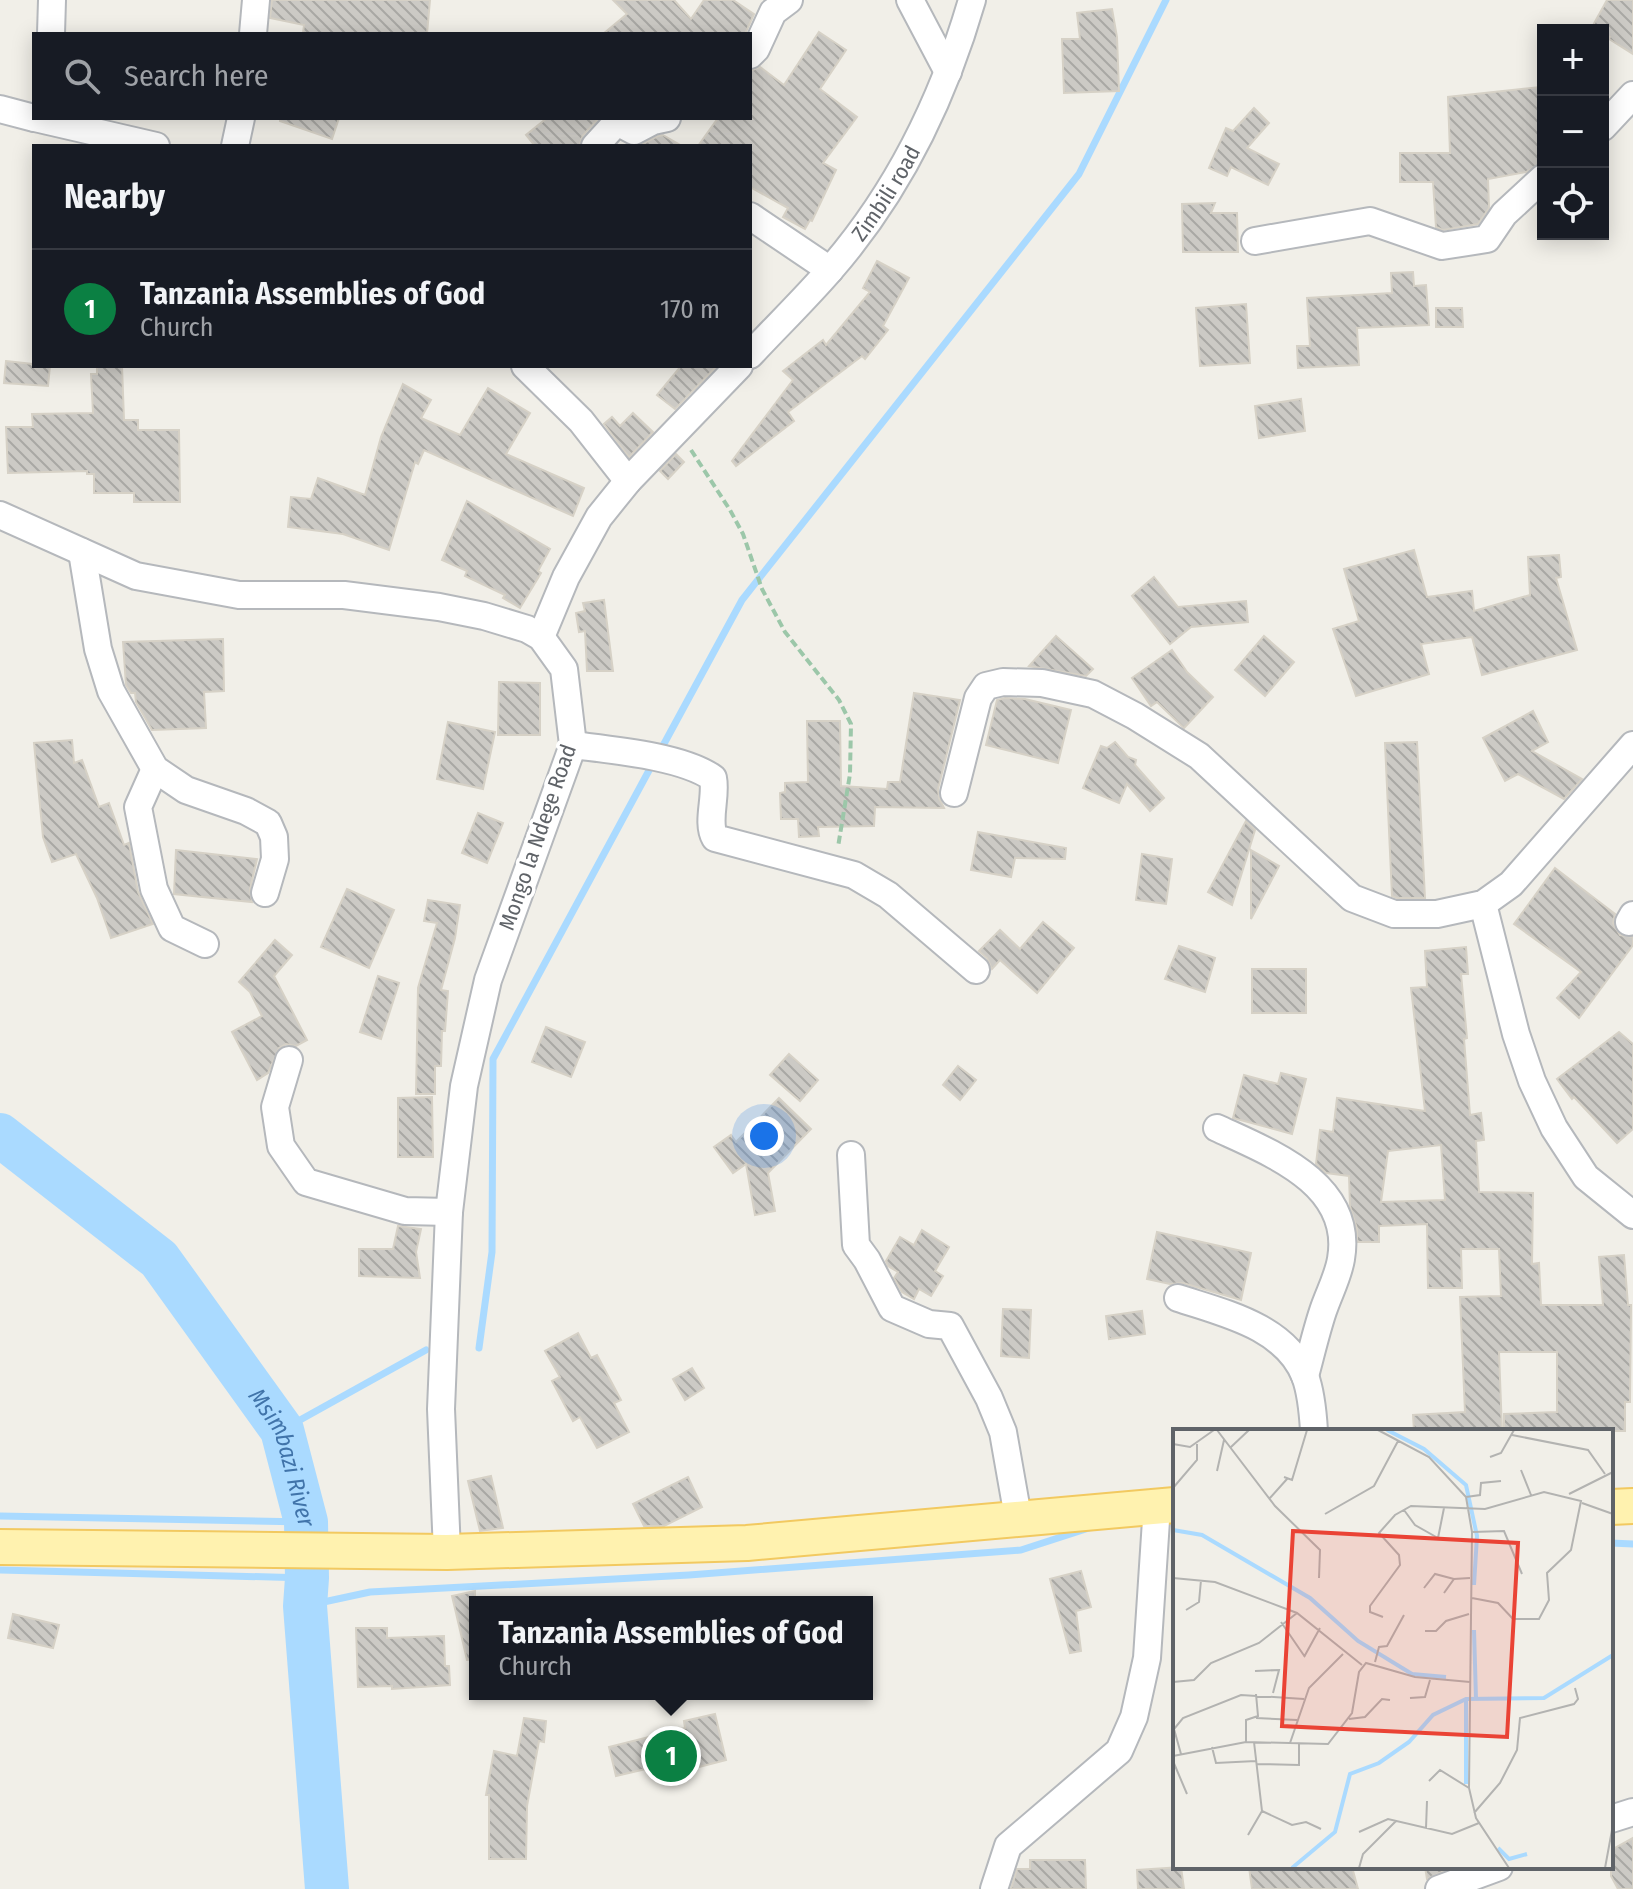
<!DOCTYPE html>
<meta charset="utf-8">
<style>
:root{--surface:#171b24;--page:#20242c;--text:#f1f3f6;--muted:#9ea1a6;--line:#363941;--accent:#0b8043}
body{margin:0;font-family:"Fira Sans Condensed",sans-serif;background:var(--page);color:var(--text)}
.controls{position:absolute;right:24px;top:24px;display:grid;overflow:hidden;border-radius:0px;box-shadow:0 4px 20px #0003}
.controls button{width:72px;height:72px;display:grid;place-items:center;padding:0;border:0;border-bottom:2px solid var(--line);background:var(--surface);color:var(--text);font:40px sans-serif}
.you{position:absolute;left:764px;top:1136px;width:28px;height:28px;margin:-20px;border:6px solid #fff;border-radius:50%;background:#1a73e8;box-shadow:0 0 0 12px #1a73e833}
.badge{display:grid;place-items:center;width:52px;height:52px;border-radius:50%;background:var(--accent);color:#fff;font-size:26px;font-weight:700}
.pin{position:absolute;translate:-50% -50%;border:4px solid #fff;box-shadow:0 2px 8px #0006}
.popup{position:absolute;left:469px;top:1596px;width:404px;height:104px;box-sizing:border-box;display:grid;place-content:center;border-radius:0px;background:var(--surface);filter:drop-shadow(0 2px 6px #0005);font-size:26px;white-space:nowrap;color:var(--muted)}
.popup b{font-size:30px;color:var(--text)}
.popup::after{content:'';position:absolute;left:50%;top:100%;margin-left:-16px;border:16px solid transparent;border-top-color:var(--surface)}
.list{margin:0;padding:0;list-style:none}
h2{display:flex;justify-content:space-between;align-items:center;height:104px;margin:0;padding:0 32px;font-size:34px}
h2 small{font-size:26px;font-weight:400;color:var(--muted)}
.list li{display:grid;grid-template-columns:52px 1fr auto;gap:24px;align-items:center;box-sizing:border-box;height:120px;padding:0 32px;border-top:2px solid var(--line)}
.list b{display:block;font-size:30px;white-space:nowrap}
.list p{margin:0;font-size:26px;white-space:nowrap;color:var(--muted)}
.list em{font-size:26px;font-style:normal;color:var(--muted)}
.icon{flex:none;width:44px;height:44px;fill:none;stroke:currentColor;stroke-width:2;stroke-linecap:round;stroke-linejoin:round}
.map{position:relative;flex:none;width:1633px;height:1889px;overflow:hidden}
.search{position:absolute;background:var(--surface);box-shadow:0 4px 20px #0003;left:32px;top:32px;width:720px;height:88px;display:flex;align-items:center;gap:20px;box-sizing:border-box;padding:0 28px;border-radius:0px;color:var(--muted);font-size:30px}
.panel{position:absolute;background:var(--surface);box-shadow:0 4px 20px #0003;left:32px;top:144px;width:720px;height:224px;border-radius:0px}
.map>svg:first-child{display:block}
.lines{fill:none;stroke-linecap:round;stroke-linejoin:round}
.stream{stroke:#aadaff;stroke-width:7}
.river{stroke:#aadaff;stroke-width:44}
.building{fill:url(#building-back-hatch);stroke:#d6d1c6;stroke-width:2;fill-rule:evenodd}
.minor-casing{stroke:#b5b8bc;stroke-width:30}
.major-casing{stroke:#f2c960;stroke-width:38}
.path{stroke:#9cc7a9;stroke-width:4;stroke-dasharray:8 4;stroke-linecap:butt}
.minor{stroke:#fff;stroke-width:26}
.major{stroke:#fff2af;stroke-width:34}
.labels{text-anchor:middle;stroke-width:7;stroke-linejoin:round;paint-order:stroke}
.street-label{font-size:22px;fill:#5f6368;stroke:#fff}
.water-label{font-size:24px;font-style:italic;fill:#4174aa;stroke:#fff}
.inset-river{fill:none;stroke:#aadaff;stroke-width:4}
.inset-road{fill:none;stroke:#b3b3b1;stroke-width:2}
.view{fill:#ea4335;fill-opacity:0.15;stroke:#ea4335;stroke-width:4}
.inset-edge{fill:none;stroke:#5f6368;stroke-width:4}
</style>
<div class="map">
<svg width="1633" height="1889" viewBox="0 0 1633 1889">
<defs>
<pattern id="building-back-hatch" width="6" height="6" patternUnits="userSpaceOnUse" patternTransform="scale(2)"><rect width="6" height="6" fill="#cccac5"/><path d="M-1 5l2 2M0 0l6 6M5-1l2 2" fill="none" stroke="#a9a8a4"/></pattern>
</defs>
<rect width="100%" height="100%" fill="#f1efe8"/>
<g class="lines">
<g class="stream">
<path d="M659,753L742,600L1079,174L1166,0"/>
<path d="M479,1348L492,1252L493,1059L653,763"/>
<path d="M282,1430L426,1350"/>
<path d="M0,1516L306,1522"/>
<path d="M1611,1543L1633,1544"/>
<path d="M0,1570L307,1578"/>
<path d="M305,1606L370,1592L689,1575L1021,1550L1092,1527"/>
</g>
<path class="river" id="s1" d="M0,1135L159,1259L282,1430L306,1522L307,1578L305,1606L327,1889"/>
</g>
<g class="building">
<path d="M272,0H430L427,34L303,33L304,25L270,18Z"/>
<path d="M613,0H674L691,19L704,0H733L754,14L745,34H603L627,14Z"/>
<path d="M1607,0H1633V54L1609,39L1610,37L1603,33V30L1592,27Z"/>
<path d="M1112,9L1117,37L1119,91L1064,93L1062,39H1080L1077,13Z"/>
<path d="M819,32L846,50L820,89L857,117L823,163L836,170L812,221L810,220L805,229L783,217L788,208L750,187V146H698L718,118H750V71L760,67L784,85Z"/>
<path d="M1540,87L1543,162L1526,172L1488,179L1489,208L1478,224L1443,230L1436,227L1433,182H1400V153H1450L1448,97Z"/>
<path d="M1254,108L1269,123L1247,148L1279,164L1268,185L1231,167L1227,176L1209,168L1226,128L1233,131Z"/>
<path d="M280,118H339L332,139L280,121Z"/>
<path d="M547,118H599L583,135L579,146H535L526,135Z"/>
<path d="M663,135L682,146H638L658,136Z"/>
<path d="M1215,203L1211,213H1237L1238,252H1183L1182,204Z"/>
<path d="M877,261L909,278L883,326L888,330L865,359L862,356L788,412L794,421L736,466L732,461L793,380L783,371L823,340L826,345L870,292L863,288Z"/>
<path d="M1413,272L1414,286L1426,285L1429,325L1357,328L1359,365L1298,368L1297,346H1310L1307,298L1392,293L1391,273Z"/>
<path d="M1246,304L1250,363L1200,366L1196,308Z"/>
<path d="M1436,308H1462L1463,327H1436Z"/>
<path d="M6,361L50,366L48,386L4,383Z"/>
<path d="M97,366H122L124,420H138V430H179L180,502H134V493H94V474H87V471L8,473L6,427H33L32,414L93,413L91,374H97Z"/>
<path d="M681,366H717L675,409L657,395Z"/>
<path d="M403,384L431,400L421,418L460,435L488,388L530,413L506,454L584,488L573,516L424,450L418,464L415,462L389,550L343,534L288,527L291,497L311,499L318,478L365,495L381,437Z"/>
<path d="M1301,399L1305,431L1259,438L1255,406Z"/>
<path d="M633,413L653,432L629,457L604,424L612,417L620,426Z"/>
<path d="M676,454L684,462L668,479L660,471Z"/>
<path d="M467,501L550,549L538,571L541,573L520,608L503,598L505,595L465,576L467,571L442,560Z"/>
<path d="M1414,550L1427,597L1472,591L1474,611L1530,595L1528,557L1559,555L1561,577L1556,578L1577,650L1482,675L1472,637L1421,644L1429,674L1356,696L1333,629L1359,621L1344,569Z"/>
<path d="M1154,577L1178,607L1246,601L1248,622L1191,627L1170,644L1132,596Z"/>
<path d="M604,600L613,671H587L585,631L579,632L576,613L585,611L583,603Z"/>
<path d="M1056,636L1093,669L1086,676L1029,666Z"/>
<path d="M1264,636L1294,662L1265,696L1235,670Z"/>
<path d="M223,639L224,691L204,692L206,728L152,730L136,702L135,693H131L126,685L123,642Z"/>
<path d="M1172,650L1187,672L1213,697L1184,728L1157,702L1151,706L1132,678Z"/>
<path d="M499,682L540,683V735H498Z"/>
<path d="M914,693L960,700L938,789L939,798L944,808L875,807L874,826L818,827L819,836L799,837L798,819H781L780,793L785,792V783L808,782L807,721H840L841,786L887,789L888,782H900Z"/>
<path d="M1005,698L1025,699L1071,710L1058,763L986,745L997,700Z"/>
<path d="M1533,711L1548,742L1532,751L1582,779L1564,799L1518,774L1505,781L1483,738Z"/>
<path d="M448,722L495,732L483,789L437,779Z"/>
<path d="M72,740L74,763L82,760L99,807L109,803L124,845L129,843L138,892L153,924L111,938L97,898L76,854L52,862L43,837L34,743Z"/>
<path d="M1115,742L1128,757L1136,760L1135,765L1164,798L1150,811L1127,784L1119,803L1083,788L1101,746L1107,748Z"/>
<path d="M1417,742L1425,898H1397L1392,896L1385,743Z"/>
<path d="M478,813L503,823L487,863L462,853Z"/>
<path d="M1246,821L1255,830L1232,905L1208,892Z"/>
<path d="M978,832L1066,848L1065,859L1015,858L1011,877L971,870Z"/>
<path d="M176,850L257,859L250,889L252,902L174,894Z"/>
<path d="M1251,850L1279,866L1251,919Z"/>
<path d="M1142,854L1172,859L1166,904L1136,900Z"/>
<path d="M1555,868L1615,914L1613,923L1620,935L1633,937V945L1579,1018L1557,998L1581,972L1514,924Z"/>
<path d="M347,889L394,910L369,968L321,947Z"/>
<path d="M428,900L460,905L455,938L441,990L448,991L445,1031H442L441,1066H435V1094H416L418,988L437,923L424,921Z"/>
<path d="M1043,922L1074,948L1037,993L1000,960L992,969L987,958L979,951L1000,930L1020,949Z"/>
<path d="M275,940L292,955L274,976L307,1040L296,1046L286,1044L279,1048L268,1073L257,1080L232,1032L262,1016L250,992L239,982Z"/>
<path d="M1179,946L1215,958L1205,992L1165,979Z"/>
<path d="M1466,947L1468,974H1461L1467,1038L1464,1039L1470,1115L1481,1113L1484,1140L1476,1141L1479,1192L1533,1193L1532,1264L1539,1263L1541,1305H1603L1599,1257L1624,1255L1628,1305H1631L1630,1402H1625V1431H1504V1414L1557,1412V1352H1499L1502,1431H1414L1413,1415L1465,1412L1460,1297L1501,1296L1499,1249H1461L1462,1288H1428L1427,1224L1379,1226V1242H1357V1229L1350,1206L1349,1176L1326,1173L1316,1164L1320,1130L1333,1132L1337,1098L1425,1111L1411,988L1427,987L1425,951ZM1441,1145L1445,1200L1381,1202L1388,1151Z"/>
<rect x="1252" y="969" width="54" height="44"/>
<path d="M378,976L399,983L381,1039L360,1032Z"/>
<path d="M546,1027L585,1042L571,1077L532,1062Z"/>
<path d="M1619,1032L1633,1044V1129L1617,1143L1574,1097L1572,1099L1557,1079Z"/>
<path d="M789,1054L818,1080L800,1101L770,1075Z"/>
<path d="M958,1066L976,1080L960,1100L943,1085Z"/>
<path d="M1281,1073L1306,1079L1292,1134L1233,1118L1244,1075L1278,1084Z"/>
<path d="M432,1097L433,1157H398V1098Z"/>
<path d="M779,1098L811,1129L768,1173L775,1211L755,1215L746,1164L733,1173L714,1147L731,1135L736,1142Z"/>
<path d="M398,1226L421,1229L416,1252L420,1278L359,1276V1249H393Z"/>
<path d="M922,1230L949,1247L935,1271L943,1276L931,1296L919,1289L914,1299L902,1292L894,1278L898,1272L888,1266L886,1261L900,1237L914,1245Z"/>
<path d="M1157,1232L1251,1253L1241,1300L1183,1283L1170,1284L1147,1279Z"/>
<path d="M1003,1309L1031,1310L1029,1358L1001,1356Z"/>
<path d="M1142,1311L1145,1334L1109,1339L1106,1316Z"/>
<path d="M578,1333L591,1358L597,1355L621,1400L614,1403L629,1432L597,1448L580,1417L573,1421L552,1381L560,1377L545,1351Z"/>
<path d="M692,1368L704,1388L685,1400L673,1379Z"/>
<path d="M491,1476L503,1528L480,1531L468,1481Z"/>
<path d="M688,1477L702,1507L664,1526H644L633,1504Z"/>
<path d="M1081,1571L1091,1607L1076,1611L1081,1651L1070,1653L1050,1579Z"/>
<path d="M475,1591V1659L467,1660L452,1596Z"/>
<path d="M13,1614L59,1625L53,1648L8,1638Z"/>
<path d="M356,1628H387V1638L444,1636L445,1666H449L450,1685L392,1689V1686L358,1687Z"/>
<path d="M715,1714L726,1760L699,1767L697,1757L616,1776L609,1747L685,1728L684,1721Z"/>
<path d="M524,1718L546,1721L544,1742L539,1741L527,1806L526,1859H489V1795H486L494,1751L517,1756Z"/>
<path d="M1633,1838V1889H1618L1611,1876V1850Z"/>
<path d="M1030,1860H1085L1086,1889H1011L1017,1869H1030Z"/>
<path d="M1181,1867L1184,1889H1138L1137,1870Z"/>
<path d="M1249,1867H1352L1358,1889H1252Z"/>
<path d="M1425,1867H1453L1427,1879Z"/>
</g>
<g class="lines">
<g class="minor-casing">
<g id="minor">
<path d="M910,0L948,72"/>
<path d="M51,34L52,0"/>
<path d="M253,34L256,0"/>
<path d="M750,55L756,49L773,12L789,0"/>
<path d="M0,109L34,118"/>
<path d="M35,118L156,146"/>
<path d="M1603,127L1633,95"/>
<path d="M235,146L241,118"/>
<path d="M595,146L617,122L634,131L653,121L667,118"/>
<path d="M750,216L830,270"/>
<path d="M1255,241L1370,221L1442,246L1487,239L1504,214L1543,178"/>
<path id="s2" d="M750,355C777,326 805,299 830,270C899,191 943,100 972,0"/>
<path d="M525,366L581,421L628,481"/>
<path d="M0,515L136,576L239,595H344L439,607L484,616L527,629L541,637L564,669L573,745L488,980L464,1086L449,1212L441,1409L447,1552"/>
<path d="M82,552L98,649L111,691L155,769L186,790L246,811L268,823L274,837L275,859L265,893"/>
<path d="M541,637L566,577L599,517L628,481L739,366"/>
<path d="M573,745C612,750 682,756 713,778C717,797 706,822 715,838L854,875L888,895L976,970"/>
<path d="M155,769L138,807L154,889L172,928L205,944"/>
<path d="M954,793L978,698L986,686L1003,682L1042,683L1093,694L1135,716L1199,756L1352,898L1394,914H1437L1483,904L1511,884L1633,745"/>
<path d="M1483,904L1516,1034L1532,1081L1554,1128L1586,1177L1633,1215"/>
<path d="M1629,922L1633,915"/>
<path d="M289,1060L275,1107L281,1146L306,1182L405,1211L449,1212"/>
<path d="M1217,1128C1271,1153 1354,1184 1341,1259C1338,1277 1329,1293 1323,1311C1316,1332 1311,1354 1305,1376"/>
<path d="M851,1155L856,1245L867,1260L892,1308L929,1324L950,1326L989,1398L1003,1432L1018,1517"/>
<path d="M1178,1298C1223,1313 1285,1326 1305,1376C1311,1392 1313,1414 1314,1431"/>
<path d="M1611,1819L1633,1812"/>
<path d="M994,1889L1008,1846L1119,1751L1134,1717L1147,1658L1157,1505"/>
<path d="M1439,1889L1499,1867"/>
</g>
</g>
<g class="major-casing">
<g id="major">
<path d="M1611,1507L1633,1506"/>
<path d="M0,1547L447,1552L747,1543L1175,1505"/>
</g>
</g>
<path class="path" d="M691,450L730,510L743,534L762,589L785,632L839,700L851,724L850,774L838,847"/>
<use href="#minor" class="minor"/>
<use href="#major" class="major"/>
</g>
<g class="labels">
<g class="street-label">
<text dy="8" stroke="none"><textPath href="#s2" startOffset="212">Zimbili road</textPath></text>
<text transform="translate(537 837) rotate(-71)" y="8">Mongo la Ndege Road</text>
</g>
<g class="water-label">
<text dy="8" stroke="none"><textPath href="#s1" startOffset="438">Msimbazi River</textPath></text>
</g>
</g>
<g transform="translate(1173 1429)">
<rect width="440" height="440" fill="#f1efe8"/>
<path class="inset-river" d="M214,1L251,20L293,56L304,107L301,156M0,101L29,106L137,169L185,212L239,245L273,248M301,201L303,270M293,270V355M325,419L336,430L354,425M119,439L162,403L177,345L206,334L236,313L260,286L293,270L371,269L440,226"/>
<path class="inset-road" d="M44,1L102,77L147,121L146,149M205,1L256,28L293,68L299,103L296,359L303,389L336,439M339,6L415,21L432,45M0,15L17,18L41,1M58,18L76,1M317,28L328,24L341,1M348,41L358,66M44,42L51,11M111,48L119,51L134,1M0,59L24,31V15M396,65L440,43M293,68L307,66L308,54L328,52M96,70L114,50M409,74L440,85M231,81L242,96L265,109L271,79M152,85L201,57L225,12M299,103L331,102L349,145M0,149L42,153L124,184L189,236M251,159L262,145L281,150M271,164L281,150L297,149M13,181L26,173L28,151M210,188L197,183V177L227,136L226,126L206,104L222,86L238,77L312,80L371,63L408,72L398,121L374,144L376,171L366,190H340L325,174L299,169M108,193L132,228M252,202H263L273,192L296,185M131,228L147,199M202,233L206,218L214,217L231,186M82,242L106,241L100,264M0,253L21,251L38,234L86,214L124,184M237,269L252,268L257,251M83,289L124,291M176,290L192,288L209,270L217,271M73,313V291L85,287L83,265M81,313L89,382L119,396L133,393L148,400M117,314L136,259L170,225M39,318L43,334L83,332M8,325L1,300L10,289L68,266L131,270M0,327L73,313L155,315L179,284L186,243L193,234L242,248L297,253M0,332L14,365M83,335L126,336V315M256,352L267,341L296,359M301,384L327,354L344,321L347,289L401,275L405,270L402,259M253,399L254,372M186,403L215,390L279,405L306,394M75,406L89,382M186,439L190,425L223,392M432,439L439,401"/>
<path class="view" d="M120,102L345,114L334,308L109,297Z"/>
<rect width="440" height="440" class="inset-edge"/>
</g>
</svg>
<div class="controls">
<button>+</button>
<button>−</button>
<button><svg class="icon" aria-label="locate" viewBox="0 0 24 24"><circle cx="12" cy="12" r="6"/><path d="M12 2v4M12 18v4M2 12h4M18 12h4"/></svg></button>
</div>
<div class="you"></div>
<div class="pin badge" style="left:671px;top:1756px">1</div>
<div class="popup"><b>Tanzania Assemblies of God</b>Church</div>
<div class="search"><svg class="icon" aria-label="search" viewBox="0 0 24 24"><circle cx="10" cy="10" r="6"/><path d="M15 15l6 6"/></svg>Search here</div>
<section class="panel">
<h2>Nearby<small></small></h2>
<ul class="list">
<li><span class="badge">1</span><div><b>Tanzania Assemblies of God</b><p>Church</p></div><em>170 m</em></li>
</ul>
</section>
</div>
